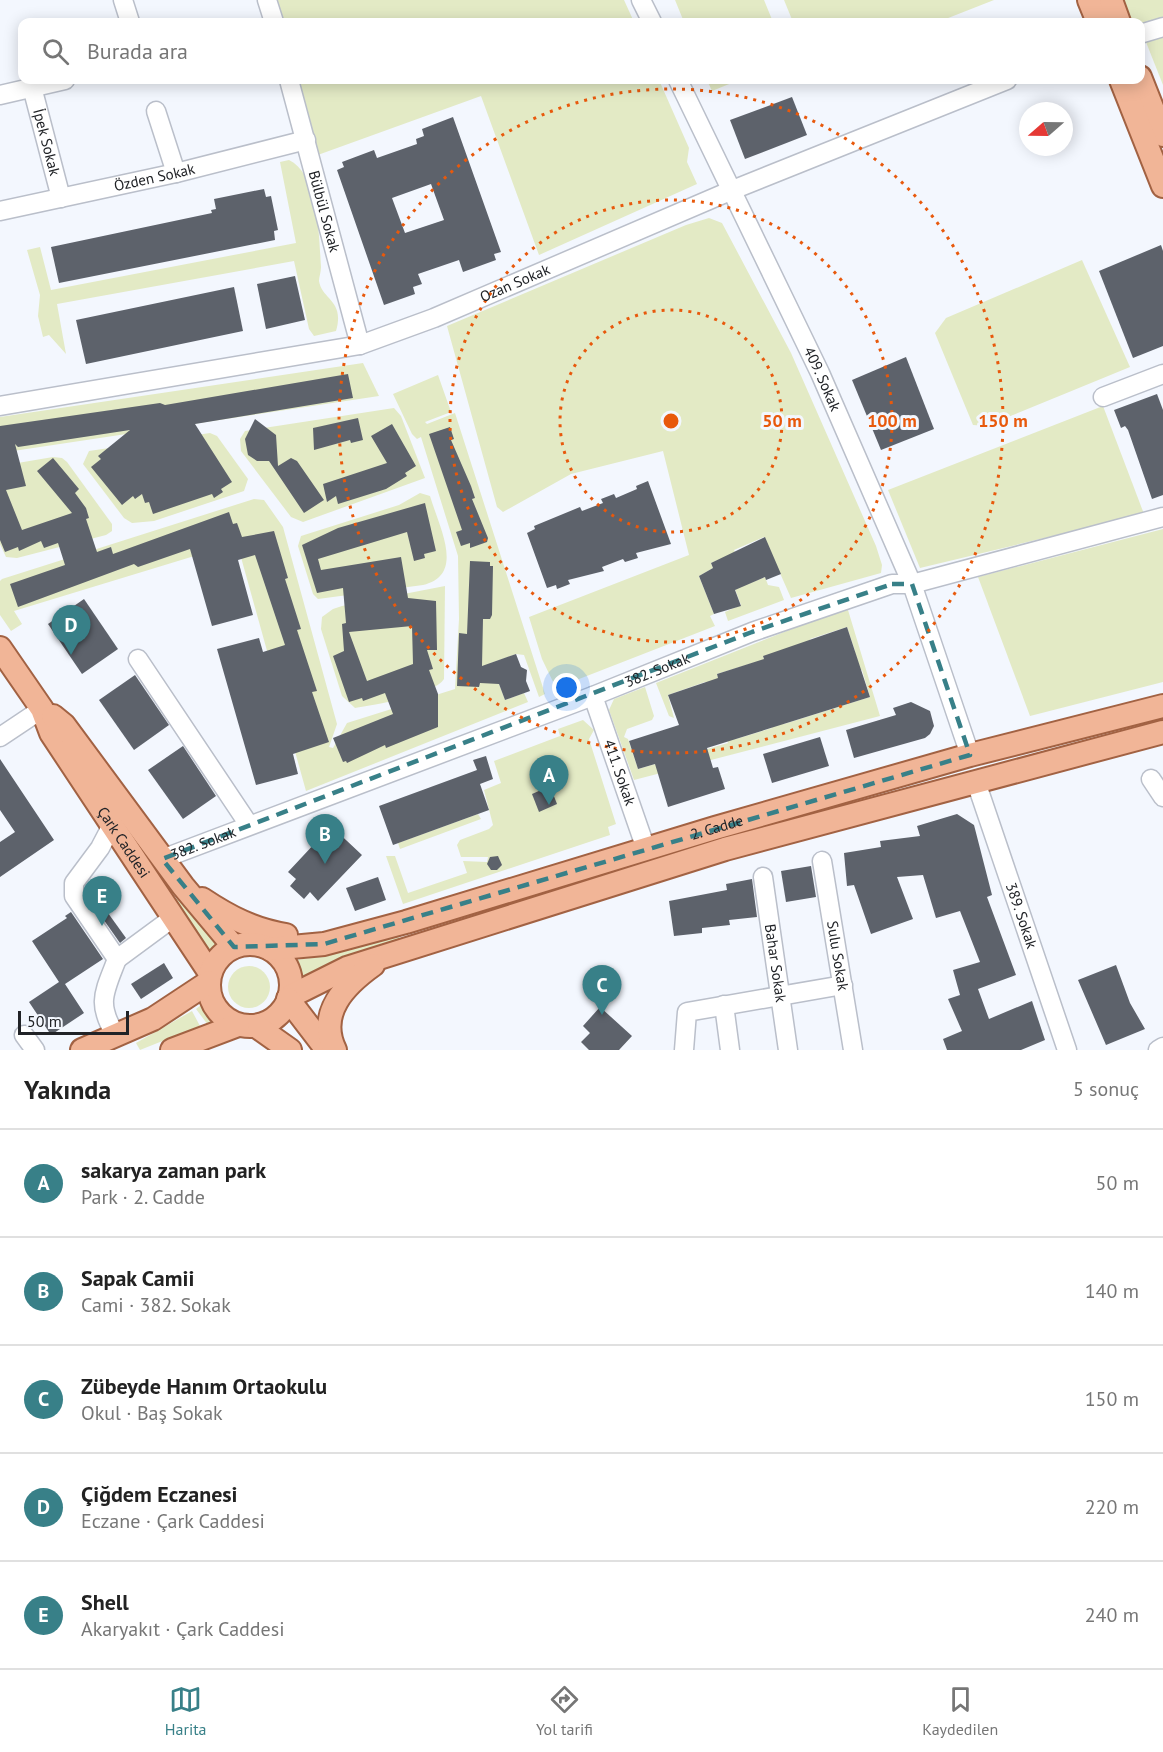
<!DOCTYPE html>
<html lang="tr">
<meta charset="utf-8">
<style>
:root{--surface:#fff;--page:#f2f2f2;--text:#222;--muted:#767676;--line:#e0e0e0;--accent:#388088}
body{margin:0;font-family:"PT Sans",sans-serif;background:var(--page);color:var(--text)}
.compass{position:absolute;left:1019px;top:102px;width:54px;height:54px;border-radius:50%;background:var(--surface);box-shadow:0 3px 15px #0003;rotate:250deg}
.scale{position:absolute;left:18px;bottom:15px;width:111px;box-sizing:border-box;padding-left:6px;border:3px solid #212327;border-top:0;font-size:16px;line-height:21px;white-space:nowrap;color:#212327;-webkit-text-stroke:4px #f3f7fe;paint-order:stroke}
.you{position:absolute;left:567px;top:688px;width:21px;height:21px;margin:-15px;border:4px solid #fff;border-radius:50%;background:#1a73e8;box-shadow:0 0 0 9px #1a73e833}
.badge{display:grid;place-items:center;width:39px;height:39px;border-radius:50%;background:var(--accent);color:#fff;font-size:20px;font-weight:700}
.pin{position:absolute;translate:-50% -50px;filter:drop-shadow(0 2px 3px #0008)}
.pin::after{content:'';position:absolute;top:32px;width:21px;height:18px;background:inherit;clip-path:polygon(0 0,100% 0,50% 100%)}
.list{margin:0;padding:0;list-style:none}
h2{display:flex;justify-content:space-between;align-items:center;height:78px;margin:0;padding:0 24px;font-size:26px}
h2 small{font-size:20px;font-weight:400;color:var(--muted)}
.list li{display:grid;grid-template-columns:39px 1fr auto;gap:18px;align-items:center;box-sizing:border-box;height:108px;padding:0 24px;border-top:2px solid var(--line)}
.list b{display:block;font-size:22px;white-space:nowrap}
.list p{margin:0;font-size:20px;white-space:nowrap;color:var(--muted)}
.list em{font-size:20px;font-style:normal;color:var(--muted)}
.icon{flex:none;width:33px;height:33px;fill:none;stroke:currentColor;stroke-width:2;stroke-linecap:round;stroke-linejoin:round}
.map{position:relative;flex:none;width:1163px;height:1050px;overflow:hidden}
.search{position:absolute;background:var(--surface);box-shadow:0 3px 15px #0003;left:18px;right:18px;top:18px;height:66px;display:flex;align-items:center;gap:15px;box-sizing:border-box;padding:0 21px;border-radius:12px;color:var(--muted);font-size:22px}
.sheet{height:618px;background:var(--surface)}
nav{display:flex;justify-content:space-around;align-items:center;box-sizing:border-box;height:84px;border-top:2px solid var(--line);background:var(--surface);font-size:16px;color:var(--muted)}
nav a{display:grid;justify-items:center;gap:3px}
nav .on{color:var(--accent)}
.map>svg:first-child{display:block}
.green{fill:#e3eac5}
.building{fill:#5d626b;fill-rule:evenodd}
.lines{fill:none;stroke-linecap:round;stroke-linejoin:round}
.minor-casing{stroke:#babfca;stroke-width:21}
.major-casing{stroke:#a26243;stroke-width:26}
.minor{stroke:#fff;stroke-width:18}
.major{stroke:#f1b597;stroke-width:22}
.marked{fill:none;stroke:#388088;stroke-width:4.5;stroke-dasharray:12 8;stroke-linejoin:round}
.ring{fill:none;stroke:#e8590c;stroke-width:3;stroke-dasharray:3 6}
.labels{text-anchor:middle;stroke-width:6;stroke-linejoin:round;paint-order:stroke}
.street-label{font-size:15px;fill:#212327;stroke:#f3f7fe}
.centre{fill:#e8590c;stroke:#f3f7fe;stroke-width:3}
.ring-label{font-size:18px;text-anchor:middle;font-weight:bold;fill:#e8590c;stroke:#f3f7fe;stroke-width:6;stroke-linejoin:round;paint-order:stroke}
</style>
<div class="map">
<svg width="1163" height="1050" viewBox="0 0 1163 1050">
<rect width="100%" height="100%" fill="#f3f7fe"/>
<g class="green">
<path d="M277,0H624L634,22H282Z"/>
<path d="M675,0H764L773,22H684Z"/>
<path d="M784,0H994L938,22H793Z"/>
<path d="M1124,0H1163V26L1141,33L1140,22H1132Z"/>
<path d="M1163,31V85L1144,37Z"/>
<path d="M296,80H659L689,148L687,162L697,184L539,255L481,96L315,156Z"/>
<path d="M707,80H739L712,91Z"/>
<path d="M289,160C319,174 319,237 321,267C321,272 319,277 319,281C322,300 345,300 336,331L314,336L309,329L294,261L57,304L66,354L49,335L43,337L38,316L40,295L27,250L40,247L51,290L296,243L280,162Z"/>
<path d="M709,218L722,223L791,353L876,546L882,565L881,573L791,598L764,537L734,550L748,584L765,577L768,585L779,587L784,600L728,621L725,612L741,605L723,558L711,563L713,568L699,576L714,614L710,616L715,626L556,688L542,659L529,617L689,555L663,451L571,474L503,512L497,507L447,326L686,225Z"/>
<path d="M1082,260L1130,367L986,426L973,425L935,333L946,318Z"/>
<path d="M363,363L379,396L0,453V417Z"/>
<path d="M438,375L451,412L425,422L427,424L455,413L545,694L539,697L524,655L516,654L491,663L505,700L524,693L528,702L306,791L237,543L14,611L22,624L11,631L0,615V581L2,579L254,499L264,500L283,527L337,724L329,747L333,748L347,723L455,689L459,619L458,556L421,437L417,439L412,434L393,394Z"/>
<path d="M1103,406L1144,514L920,568L888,490Z"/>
<path d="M394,408L401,416L425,478L303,522L291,517L241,451L240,439L245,431Z"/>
<path d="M210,433L217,436L248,479L244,491L154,521L132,523L124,518L83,464L89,451Z"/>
<path d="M53,457L62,458L67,462L112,524V531L106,535L17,558L6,557L0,544V466Z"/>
<path d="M420,493L430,496C439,527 466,575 423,585L318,599L313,594L298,546L301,536L399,505Z"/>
<path d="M1163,529V682L1030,716L978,577Z"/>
<path d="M445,586L444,679C434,695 374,705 355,708L342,696L321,629L322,617L333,609L342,606Z"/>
<path d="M848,610L880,716L634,780L609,710L614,699L645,687L654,716L652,720L627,729L624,737L628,739L638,769L728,743L721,722L729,717L736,739L772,728L766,706L776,700L784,724L870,697L862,670L853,672L855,651L847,627L810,639L817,660L763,656L770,677L756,662L717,674L724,696L705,682L668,695L674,718L669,716L656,683L812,621Z"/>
<path d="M583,720L594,730L589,739L616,824L608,827L610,835L403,904L386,856H395L408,893L467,873L463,861L487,862L488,857H461L457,845L460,840L489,829L493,825L484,790L501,783L494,761L560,736L558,729Z"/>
<path d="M478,814L481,819L400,849L398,843Z"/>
<path d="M178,897L223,946L210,960L175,900Z"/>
<path d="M398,934L400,940L299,984L290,961L316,957Z"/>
<circle cx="249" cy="987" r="21"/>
<path d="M206,1001L216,1019L208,1025L196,1009Z"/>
<path d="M192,1011L200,1026L140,1050L136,1043Z"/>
</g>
<g class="building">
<path d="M792,97L807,135L745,159L730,120Z"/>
<path d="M453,117L501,252L494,254L496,260L463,272L459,260L418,274L422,284L413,287L415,294L384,305L337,170L344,167L342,162L374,150L377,158L417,144L416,139L424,136L422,129ZM431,184L444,220L405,233L392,198Z"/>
<path d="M264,189L266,197L271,196L278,230L274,231L275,240L59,283L51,247L212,213L211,210L216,209L214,199Z"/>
<path d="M1161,245L1163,251V346L1133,358L1099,271Z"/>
<path d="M295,276L305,320L266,329L257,284Z"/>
<path d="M234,287L243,331L86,364L76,320Z"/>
<path d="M906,357L934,429L881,450L852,380Z"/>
<path d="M348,374L353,398L195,424L232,482L221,489L223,492L214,498L212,494L153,514L149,502L145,503L142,494L135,499L133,496L122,505L91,467L101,459L98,456L130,430L18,447L15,444L26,486L6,490L22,530L72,513L37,471L53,458L79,489L75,493L86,508L89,518L86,519L97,552L111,547L113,554L229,512L233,524L237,523L242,537L274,531L288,578L285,579L301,629L297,630L317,691L312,692L329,742L293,754L298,774L256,785L217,649L259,638L263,652L285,645L255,555L238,560L253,615L212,626L190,549L138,567L134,564L18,607L10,584L65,565L58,543L44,548L41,541L19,551L18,547L5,552L0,540V426L160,403L165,405Z"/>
<path d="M1157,394L1163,410V495L1152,499L1128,430L1125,426L1121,428L1114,410Z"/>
<path d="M358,418L363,440L351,443L350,440L314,450L313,428Z"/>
<path d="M255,419L276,435L278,466L291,458L297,461L324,500L304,513L269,461H257L248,455L245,439Z"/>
<path d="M392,424L416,466L405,473L407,476L386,489L338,504L336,496L327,502L323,484L387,463L371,436Z"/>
<path d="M450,427L454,439L451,440L471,486L475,498L472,499L488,538L487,542L470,548V543L461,546L456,532L462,530L429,434Z"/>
<path d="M648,481L671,544L636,553L638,558L625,562L623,559L602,567L604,571L568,580L570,584L557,589L556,585L547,588L527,533L535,529L534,526L580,507L582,511L603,503L601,499L614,494L616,498L637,489L636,486Z"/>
<path d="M425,503L436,551L424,554L425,558L414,561L407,532L318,559L321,570L401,557L408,598L436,601L437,650H427L433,669L429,670L438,694V727L386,748L385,745L347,763L346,761L343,762L333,738L393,714L385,693L363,701L362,698L349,702L333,656L344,651L342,624L346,623L343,588L317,593L302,545L338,528ZM412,626L413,664L367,681L349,632Z"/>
<path d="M765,537L781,574L766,580L765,577L735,590L741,606L714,614L699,576L713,568L711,563Z"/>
<path d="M470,561L490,562V566H493L492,615L490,619H483L482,666L516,654L521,667L527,670L526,681L530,691L505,700L499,684L480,683L479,687L457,686L459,633L467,634Z"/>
<path d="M84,599L118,649L82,674L48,624Z"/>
<path d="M847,627L870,697L707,748L713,768L718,767L725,789L668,807L655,764L638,769L629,741L679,725L668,695L718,678L717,674L764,659L763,656Z"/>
<path d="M135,675L169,725L134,750L99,700Z"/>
<path d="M911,702L930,711L934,726L930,734L925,738L854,758L846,730L896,715L893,708Z"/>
<path d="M820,737L829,766L772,783L763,754Z"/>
<path d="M183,746L216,796L183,819L148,770Z"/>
<path d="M486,756L493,779L480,784L489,810L393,845L379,806L477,770L473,760Z"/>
<path d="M0,759L54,840L0,877V842L15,832L0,810Z"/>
<path d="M550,786L557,804L539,812L532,794Z"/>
<path d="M957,814L974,825L992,895L987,897L1016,975L978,989L989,1019L1032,1001L1045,1040L1021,1050H947L943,1039L962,1031L948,999L960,995L953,970L980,962L960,911L936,918L923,875L897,877L913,919L871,934L854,885L847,886L844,853L881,847L880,841L920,836L917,826Z"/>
<path d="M331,826L362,855L318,901L310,892L304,899L290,886L296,879L288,872Z"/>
<path d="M498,856L502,865L497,870H491L487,864L490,857Z"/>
<path d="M811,866L816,897L786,902L781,871Z"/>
<path d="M378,877L386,900L355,911L346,888Z"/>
<path d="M752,879L757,917L729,920L730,925L702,928V933L674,936L669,901L727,890L726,884Z"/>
<path d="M95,895L126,938L120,943L89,899Z"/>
<path d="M71,912L103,959L65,984L84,1013L51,1035L29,1002L59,982L32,941L67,918L65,916Z"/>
<path d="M164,963L173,978L141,999L131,984Z"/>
<path d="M1116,965L1130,1003L1145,1029L1106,1045L1078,980Z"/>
<path d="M600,1007L632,1036L619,1050H589L581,1042L590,1033L583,1026Z"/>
</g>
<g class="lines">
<g class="minor-casing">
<g id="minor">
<path d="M123,0L130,22"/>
<path d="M267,0L274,22"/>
<path d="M641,0L652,22"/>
<path d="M1140,34L1163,27"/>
<path id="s1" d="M289,80L360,345"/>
<path id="s2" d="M678,80L820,373L912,584L970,755"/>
<path id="s3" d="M32,87L61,198"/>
<path d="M0,95L65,80"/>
<path d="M156,111L176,173"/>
<path id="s4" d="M0,211L176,173L306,140"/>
<path d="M1103,397L1163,374"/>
<path id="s5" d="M0,406L360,345L434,318L730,191L1007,80"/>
<path d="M138,659L249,825"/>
<path id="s6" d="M593,696L646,849"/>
<path d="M0,737L42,709"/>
<path d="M1151,779L1163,797"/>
<path id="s7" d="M976,782L1067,1050"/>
<path d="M112,825L100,848L74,883V896L117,959C104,993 96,1003 116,1036"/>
<path id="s8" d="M162,859L593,696L752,632L892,584H912L1163,517"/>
<path id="s9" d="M822,861L853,1050"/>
<path id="s10" d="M763,877L788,1050"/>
<path d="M117,959L174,917"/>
<path d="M724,1005L730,1050"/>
<path d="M24,1035L35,1050"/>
<path d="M684,1050L687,1012L843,985"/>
<path d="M1158,1050L1163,1047"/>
</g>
</g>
<g class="major-casing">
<g id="major">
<path d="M1089,0L1098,22"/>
<path d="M1111,0L1119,22"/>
<path d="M1140,77L1163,135"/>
<path d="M1121,80L1163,186"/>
<path id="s11" d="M0,648L42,709L51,733L210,973"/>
<path d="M53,716L64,725L183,886L234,947"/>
<path d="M202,899C229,917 254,930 286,935"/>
<circle cx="250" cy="985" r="41"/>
<path id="s12" d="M270,949L324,944L406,922L715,828L970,755L1163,706"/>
<path d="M289,997L347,968L725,849L1163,732"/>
<path d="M288,999L327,1050"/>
<path d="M256,1026L290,1050"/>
<path d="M82,1050L153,1019L209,982"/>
<path d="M172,1050L238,1025"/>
<path d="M335,1050C317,1013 345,985 373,965"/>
</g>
</g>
<use href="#minor" class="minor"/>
<use href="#major" class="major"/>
</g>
<path class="marked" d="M892,584H912L970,755L324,944L234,947L162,859L752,632Z"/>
<g class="ring">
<circle cx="671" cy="421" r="111"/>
<circle cx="671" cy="421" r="221"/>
<circle cx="671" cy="421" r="332"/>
</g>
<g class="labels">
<g class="street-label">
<text dy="5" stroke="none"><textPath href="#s3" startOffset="57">İpek Sokak</textPath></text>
<text dy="5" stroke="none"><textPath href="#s4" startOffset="158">Özden Sokak</textPath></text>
<text dy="5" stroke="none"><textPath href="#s1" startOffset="136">Bülbül Sokak</textPath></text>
<text dy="5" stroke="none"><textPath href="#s5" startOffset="532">Ozan Sokak</textPath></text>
<text dy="5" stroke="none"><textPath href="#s2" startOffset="332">409. Sokak</textPath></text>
<text dy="5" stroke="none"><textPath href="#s8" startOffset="530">382. Sokak</textPath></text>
<text dy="5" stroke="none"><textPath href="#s6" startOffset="81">411. Sokak</textPath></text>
<text dy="5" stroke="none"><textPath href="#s12" startOffset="464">2. Cadde</textPath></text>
<text dy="5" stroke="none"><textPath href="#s11" startOffset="231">Çark Caddesi</textPath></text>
<text dy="5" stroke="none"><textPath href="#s8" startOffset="44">382. Sokak</textPath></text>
<text dy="5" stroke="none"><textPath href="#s7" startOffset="141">389. Sokak</textPath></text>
<text dy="5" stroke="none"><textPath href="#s9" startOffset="96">Sulu Sokak</textPath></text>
<text dy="5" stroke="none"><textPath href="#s10" startOffset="87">Bahar Sokak</textPath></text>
</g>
</g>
<circle cx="671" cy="421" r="9" class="centre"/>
<g class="ring-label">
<text x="782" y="427">50 m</text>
<text x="892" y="427">100 m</text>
<text x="1003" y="427">150 m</text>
</g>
</svg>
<svg class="compass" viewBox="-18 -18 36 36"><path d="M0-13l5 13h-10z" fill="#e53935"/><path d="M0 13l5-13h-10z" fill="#767676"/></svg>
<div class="scale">50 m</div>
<div class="you"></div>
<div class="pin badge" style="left:549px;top:805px">A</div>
<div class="pin badge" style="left:325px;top:864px">B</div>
<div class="pin badge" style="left:602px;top:1015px">C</div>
<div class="pin badge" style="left:71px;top:655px">D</div>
<div class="pin badge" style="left:102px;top:926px">E</div>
<div class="search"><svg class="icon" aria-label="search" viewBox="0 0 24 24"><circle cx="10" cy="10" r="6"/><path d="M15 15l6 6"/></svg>Burada ara</div>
</div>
<section class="sheet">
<h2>Yakında<small>5 sonuç</small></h2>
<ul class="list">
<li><span class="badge">A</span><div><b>sakarya zaman park</b><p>Park · 2. Cadde</p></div><em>50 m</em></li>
<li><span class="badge">B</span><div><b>Sapak Camii</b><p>Cami · 382. Sokak</p></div><em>140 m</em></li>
<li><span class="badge">C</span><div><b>Zübeyde Hanım Ortaokulu</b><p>Okul · Baş Sokak</p></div><em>150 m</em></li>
<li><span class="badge">D</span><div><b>Çiğdem Eczanesi</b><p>Eczane · Çark Caddesi</p></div><em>220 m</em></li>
<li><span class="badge">E</span><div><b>Shell</b><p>Akaryakıt · Çark Caddesi</p></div><em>240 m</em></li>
</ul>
</section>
<nav>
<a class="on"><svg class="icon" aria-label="map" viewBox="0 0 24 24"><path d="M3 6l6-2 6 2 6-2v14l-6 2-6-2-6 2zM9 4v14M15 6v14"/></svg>Harita</a>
<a><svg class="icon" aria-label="directions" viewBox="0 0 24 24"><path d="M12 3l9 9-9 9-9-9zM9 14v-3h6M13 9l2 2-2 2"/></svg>Yol tarifi</a>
<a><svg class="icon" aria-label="saved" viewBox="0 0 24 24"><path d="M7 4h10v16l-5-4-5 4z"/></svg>Kaydedilen</a>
</nav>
